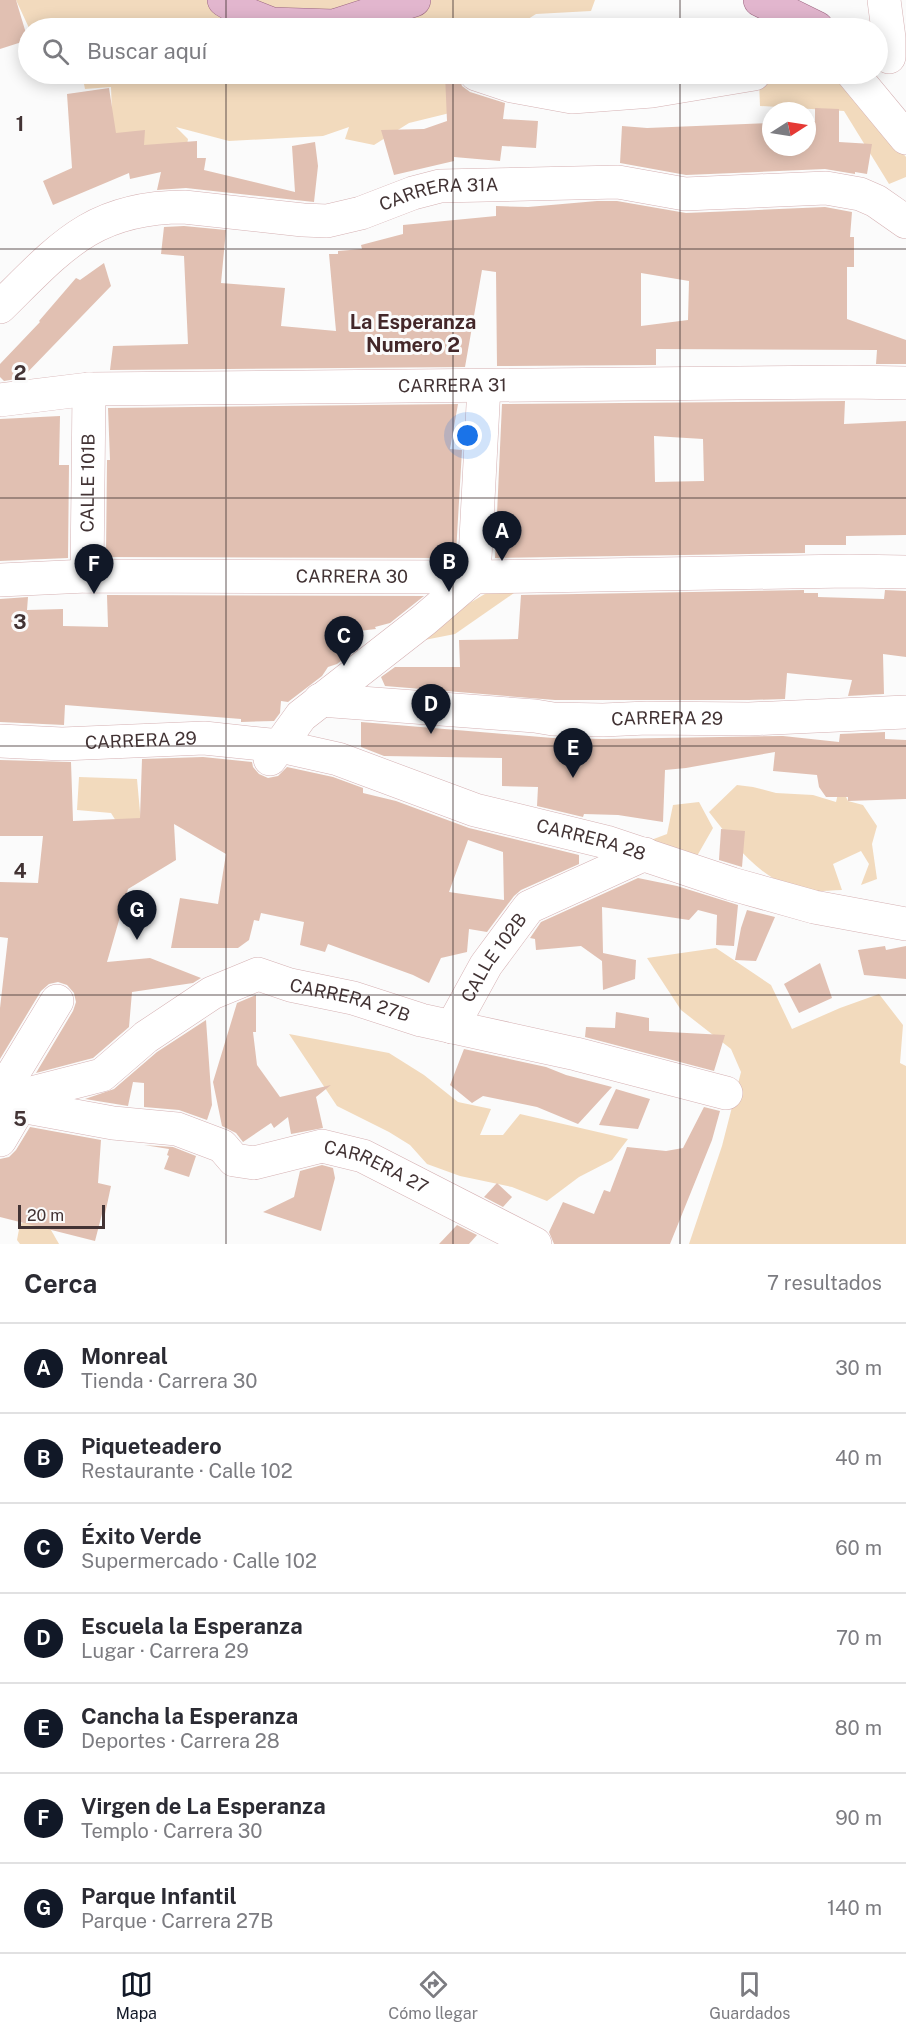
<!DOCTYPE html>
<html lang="es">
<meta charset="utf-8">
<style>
:root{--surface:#fff;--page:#f2f2f3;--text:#2b2b33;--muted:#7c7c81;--line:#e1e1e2;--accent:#111827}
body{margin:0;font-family:"Public Sans",sans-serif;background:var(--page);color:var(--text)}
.compass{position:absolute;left:762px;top:102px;width:54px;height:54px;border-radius:50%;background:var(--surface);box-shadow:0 3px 15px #0003;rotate:78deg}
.scale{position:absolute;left:18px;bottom:15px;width:87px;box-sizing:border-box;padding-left:6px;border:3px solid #423334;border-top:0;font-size:16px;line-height:21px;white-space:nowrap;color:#423334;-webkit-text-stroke:4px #fbfbfb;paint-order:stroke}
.you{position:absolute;left:468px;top:436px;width:21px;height:21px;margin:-15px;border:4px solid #fff;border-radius:50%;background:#1a73e8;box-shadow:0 0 0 9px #1a73e833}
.badge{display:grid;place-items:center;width:39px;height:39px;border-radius:50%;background:var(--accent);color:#fff;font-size:20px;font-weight:700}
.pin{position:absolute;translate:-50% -50px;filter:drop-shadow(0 2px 3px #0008)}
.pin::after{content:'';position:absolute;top:32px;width:21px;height:18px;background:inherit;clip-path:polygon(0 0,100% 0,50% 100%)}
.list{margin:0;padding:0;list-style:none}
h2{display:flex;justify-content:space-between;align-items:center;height:78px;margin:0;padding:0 24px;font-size:26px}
h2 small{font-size:20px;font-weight:400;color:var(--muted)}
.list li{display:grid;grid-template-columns:39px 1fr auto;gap:18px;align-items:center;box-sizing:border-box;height:90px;padding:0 24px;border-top:2px solid var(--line)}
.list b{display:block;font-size:22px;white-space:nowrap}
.list p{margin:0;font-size:20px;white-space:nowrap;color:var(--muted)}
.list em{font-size:20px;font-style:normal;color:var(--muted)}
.icon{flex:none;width:33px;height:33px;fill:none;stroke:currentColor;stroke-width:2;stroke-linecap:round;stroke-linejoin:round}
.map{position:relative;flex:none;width:906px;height:1244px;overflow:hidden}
.search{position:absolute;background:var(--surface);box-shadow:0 3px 15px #0003;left:18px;right:18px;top:18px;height:66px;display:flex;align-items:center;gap:15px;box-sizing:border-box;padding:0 21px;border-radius:33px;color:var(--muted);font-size:22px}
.sheet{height:708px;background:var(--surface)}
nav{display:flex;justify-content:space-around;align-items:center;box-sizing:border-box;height:84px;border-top:2px solid var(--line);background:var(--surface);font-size:16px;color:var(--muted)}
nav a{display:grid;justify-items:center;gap:3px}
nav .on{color:var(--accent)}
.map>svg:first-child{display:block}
.green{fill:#f2dabd}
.building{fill:#e1c0b2;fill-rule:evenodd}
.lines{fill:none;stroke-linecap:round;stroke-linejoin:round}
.minor-casing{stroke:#d5b1b3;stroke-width:34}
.major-casing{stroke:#9d6883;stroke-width:34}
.minor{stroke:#fff;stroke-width:33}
.major{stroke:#e2b6ce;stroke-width:33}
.grid{fill:none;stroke:#423334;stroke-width:1.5;stroke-opacity:0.55}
.labels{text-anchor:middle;stroke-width:6;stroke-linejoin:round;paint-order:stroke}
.street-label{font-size:18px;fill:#423334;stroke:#fbfbfb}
.neighbourhood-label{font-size:20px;font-weight:bold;fill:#432729;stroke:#fbfbfb}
.grid-label{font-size:20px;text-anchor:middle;font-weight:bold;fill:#423334;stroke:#fbfbfb;stroke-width:6;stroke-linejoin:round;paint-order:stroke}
</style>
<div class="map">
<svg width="906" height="1244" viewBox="0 0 906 1244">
<rect width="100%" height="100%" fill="#fbfbfb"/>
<g class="green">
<path d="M16,0H595L591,11L536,14L514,28H62L58,24V28H29Z"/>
<path d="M82,74H460L458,111L409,123L374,145L345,139L349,127L323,136L229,141L176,127L188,139L184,162L113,144L111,87L85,89Z"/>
<path d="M783,74H840L906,157V177L889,184L844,111L760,106L759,81Z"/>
<path d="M500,585L514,593L455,634L399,645Z"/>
<path d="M79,777L137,779L141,823L116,821L111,813L77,810Z"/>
<path d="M737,785L753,787L776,793L813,795L836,802L840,785L848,801L863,805L877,826L872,844L877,879L861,885L869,864L861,851L833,864L842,890C831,890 819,892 809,891C763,885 736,846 709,812Z"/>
<path d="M699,802L713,828L697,856L643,843L667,834L673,805Z"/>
<path d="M716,948L771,985L792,1029L840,1008L879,994L903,1025L900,1063L906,1066V1244H689L722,1146L741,1072L731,1049L681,1010L647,958Z"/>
<path d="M289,1034L389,1053L424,1075L458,1102L491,1109L480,1135H503L520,1114L628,1139L612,1160L579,1177L547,1201L512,1187L460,1176L427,1164L410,1145L389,1132L337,1106Z"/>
<path d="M43,1216L59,1244H20L17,1240L20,1224Z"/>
</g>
<g class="building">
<path d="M0,0H16L28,40L0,49Z"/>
<path d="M445,74H458L462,86L470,92L505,103L503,119L538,121L536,148L502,146L500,161L454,157V161L394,175L381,130L424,129L447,121Z"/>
<path d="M109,88L116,133L145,130L144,145L197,141V158H206L204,170L295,192L292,146L315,142L318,166L314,202L186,188L157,190L161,172L130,179L129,173L53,205L43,181L72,168L67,94Z"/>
<path d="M815,108L839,109V142L872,144L867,174L855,172V174L825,169L686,175L620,163L622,126L647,128L771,123V147H807V121H815Z"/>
<path d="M597,201H617L686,213L825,207L852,212L850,237H854V267H847V319L906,340V364H876L877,350L656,349V365L497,366L496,272L482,270L465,367L110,370L113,346L188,344L184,256L161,254L164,227L184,226L226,230L221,283L285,288L281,326L336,331L329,254H338V251L362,249L361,245L403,234V225L496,216V206L528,207ZM641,273L689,281L688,320L641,326Z"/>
<path d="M104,263L111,286L22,378L4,381L0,377V364L40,322L39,321L76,278L80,280Z"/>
<path d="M845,401L844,424L906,421V535L846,536V545H805V553L495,558L502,404ZM654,436L703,439L704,481L655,482Z"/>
<path d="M458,404L450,449L462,450L456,553L450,558L106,557L107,460H110L108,408Z"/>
<path d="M60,416L59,465H69L68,558L0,561V419Z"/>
<path d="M804,590V593H818V597L884,599L885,590L906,591V657L883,654L884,694L848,696L852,680L787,673L785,699L749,700H555L385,686L381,677L395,667H460L459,640L518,639L521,595Z"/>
<path d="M107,595L424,596L390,623L375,627L376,629L350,632L352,652L337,664L328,667L322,676L288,702L281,701L280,713L274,721L241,722V719L65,705L64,725L0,722V599L28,597L27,610L63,609V626L108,627Z"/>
<path d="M361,722L553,738L603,739L783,736L839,742L840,734L885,732V739L906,740V799L848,801V797H826L819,787L817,775L773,771L775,752L686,768L665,770L663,822L618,815L584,814L583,817L537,806L538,787L502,786V758L384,756L361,747Z"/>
<path d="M203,757L252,762L253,767L259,774L268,778L278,776L287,767L333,777L363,788V793L396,801L469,828L579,855V864L521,890L514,896L487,932L469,929L467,952L441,958L429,983L413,975L328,944L325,952L300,945L304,922L261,913L259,921L254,920L249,940L238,948H171L180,898L218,904L226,854L174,824L176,860L128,889L107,962L150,958L201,978L193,983L132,992L129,1027L93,1058L36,1073L73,1011L76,1002L74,993L67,985L58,982L49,984L41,991L0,1059V1008L8,938L0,937V882L38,883L43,836H0V760L71,762L73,821L140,818L142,759ZM468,840L503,852L504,900L449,892Z"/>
<path d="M721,829L745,831L742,867L719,860Z"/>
<path d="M638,878L677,886L738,905L734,946L716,945L717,915L698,910L689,920L602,907L603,953L636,960L635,979L603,990L602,961L581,946L536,950L535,939L530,938L541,922Z"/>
<path d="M747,910L775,917L756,961L735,960L741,928Z"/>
<path d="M885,946L886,950L906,946V979L864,975L858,950Z"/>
<path d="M820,963L832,998L799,1013L784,984Z"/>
<path d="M256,995V1032H253L257,1065L280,1097L331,1085L316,1097L323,1128L291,1134L288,1117L274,1128L271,1123L243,1142L236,1133L222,1126L213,1082L237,1003Z"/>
<path d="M616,1012L649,1018V1031L725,1035L714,1071L585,1037L586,1027L615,1028Z"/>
<path d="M206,1020L212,1105L207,1120L179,1110L144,1107V1083L133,1082L128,1106L85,1099L114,1089L157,1052Z"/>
<path d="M464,1049L546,1067L566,1075L612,1087L578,1124L537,1107L483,1096L472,1103L450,1085Z"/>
<path d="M616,1089L650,1099L638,1129L599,1125Z"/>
<path d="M704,1107L720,1111L712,1140L670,1244H554L549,1232L563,1202L594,1214L604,1190L610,1192L627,1147L666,1151L683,1148Z"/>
<path d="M30,1127L101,1140L98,1183L111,1186L105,1214H102L95,1241L0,1217V1159L9,1157L16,1150Z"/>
<path d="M144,1145L173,1147L196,1156L189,1177L164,1169L169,1156L167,1155L169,1149Z"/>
<path d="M322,1165L333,1168L335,1178L321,1231L263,1212L294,1197L300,1171Z"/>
<path d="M497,1183L512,1197L503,1207L484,1197Z"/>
<path d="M457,1225L477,1235L469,1244H439Z"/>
</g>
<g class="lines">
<g class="minor-casing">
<g id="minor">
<path d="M884,0L889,38V57"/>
<path d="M476,74L512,86L572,97L652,91L754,74"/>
<path d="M853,74L906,138"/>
<path id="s1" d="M0,307C60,248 92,207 184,207L303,220L327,221L361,213L413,193L440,186L618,182L685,194L826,188L860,194L876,201L906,222"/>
<path id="s2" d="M0,400L89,389L849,382L906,383"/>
<path id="s3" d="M87,576L89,389"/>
<path id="s4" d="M0,580L87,576L474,577L849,571L906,572"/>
<path id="s5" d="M320,700L535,716L553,719L603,720L647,718L749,719L906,712"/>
<path id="s6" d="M0,741L62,744L204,738L280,746L338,759L475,810L606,842L732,884L814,907L906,924"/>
<path d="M270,759L301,716L424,620L474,577L484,386"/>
<path id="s7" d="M452,1027L486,965L529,907L645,854"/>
<path d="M0,1095L57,1001"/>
<path id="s8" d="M0,1101L102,1075L146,1037L212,993L258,974L290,985L353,998L421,1020L576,1054L726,1093"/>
<path id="s9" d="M10,1104L113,1123L177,1129L222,1146L234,1160L254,1163L322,1146L363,1156L535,1244"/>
<path d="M0,1140L20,1106"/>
</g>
</g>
<g class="major-casing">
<g id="major">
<path d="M224,0L249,15L272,24L334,26L414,0"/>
<path d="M760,0L817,28"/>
</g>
</g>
<use href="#minor" class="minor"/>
<use href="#major" class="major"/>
</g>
<path class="grid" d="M226,0V28M453,0V28M680,0V28M226,74V1244M453,74V1244M680,74V1244M0,249H906M0,498H906M0,746H906M0,995H906"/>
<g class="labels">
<g class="street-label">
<text dy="6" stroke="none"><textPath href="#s1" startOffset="477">CARRERA 31A</textPath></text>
<text dy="6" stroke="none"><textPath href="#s2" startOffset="453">CARRERA 31</textPath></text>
<text dy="6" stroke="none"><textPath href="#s3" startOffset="93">CALLE 101B</textPath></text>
<text dy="6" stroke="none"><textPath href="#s4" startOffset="352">CARRERA 30</textPath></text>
<text dy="6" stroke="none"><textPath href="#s5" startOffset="348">CARRERA 29</textPath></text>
<text dy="6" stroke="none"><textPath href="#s6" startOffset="141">CARRERA 29</textPath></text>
<text dy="6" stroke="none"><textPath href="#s6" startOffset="606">CARRERA 28</textPath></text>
<text dy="6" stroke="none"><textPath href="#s7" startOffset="81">CALLE 102B</textPath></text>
<text dy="6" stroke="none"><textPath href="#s8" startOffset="388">CARRERA 27B</textPath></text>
<text dy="6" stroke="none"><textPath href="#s9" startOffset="384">CARRERA 27</textPath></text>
</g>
<g class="neighbourhood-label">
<text x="413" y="329">La Esperanza<tspan x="413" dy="23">Numero 2</tspan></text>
</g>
</g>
<g class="grid-label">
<text x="20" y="131">1</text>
<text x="20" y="380">2</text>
<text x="20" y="629">3</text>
<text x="20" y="878">4</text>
<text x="20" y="1126">5</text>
</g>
</svg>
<svg class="compass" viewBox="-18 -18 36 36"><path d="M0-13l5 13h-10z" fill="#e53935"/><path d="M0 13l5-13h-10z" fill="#7c7c81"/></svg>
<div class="scale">20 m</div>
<div class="you"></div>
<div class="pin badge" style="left:502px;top:561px">A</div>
<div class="pin badge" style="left:449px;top:592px">B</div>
<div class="pin badge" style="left:344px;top:666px">C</div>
<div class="pin badge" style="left:431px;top:734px">D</div>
<div class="pin badge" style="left:573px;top:778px">E</div>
<div class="pin badge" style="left:94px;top:594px">F</div>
<div class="pin badge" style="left:137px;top:940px">G</div>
<div class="search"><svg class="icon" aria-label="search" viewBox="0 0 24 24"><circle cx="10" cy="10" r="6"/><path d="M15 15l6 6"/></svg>Buscar aquí</div>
</div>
<section class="sheet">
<h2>Cerca<small>7 resultados</small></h2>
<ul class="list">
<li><span class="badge">A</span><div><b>Monreal</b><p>Tienda · Carrera 30</p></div><em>30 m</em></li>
<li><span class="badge">B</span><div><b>Piqueteadero</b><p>Restaurante · Calle 102</p></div><em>40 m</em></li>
<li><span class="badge">C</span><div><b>Éxito Verde</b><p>Supermercado · Calle 102</p></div><em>60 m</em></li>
<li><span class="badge">D</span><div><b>Escuela la Esperanza</b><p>Lugar · Carrera 29</p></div><em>70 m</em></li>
<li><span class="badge">E</span><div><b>Cancha la Esperanza</b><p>Deportes · Carrera 28</p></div><em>80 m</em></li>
<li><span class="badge">F</span><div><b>Virgen de La Esperanza</b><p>Templo · Carrera 30</p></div><em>90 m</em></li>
<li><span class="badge">G</span><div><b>Parque Infantil</b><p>Parque · Carrera 27B</p></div><em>140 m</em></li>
</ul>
</section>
<nav>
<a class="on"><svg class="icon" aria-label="map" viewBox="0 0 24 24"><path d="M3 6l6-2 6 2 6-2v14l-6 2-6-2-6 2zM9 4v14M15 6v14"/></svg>Mapa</a>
<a><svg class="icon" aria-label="directions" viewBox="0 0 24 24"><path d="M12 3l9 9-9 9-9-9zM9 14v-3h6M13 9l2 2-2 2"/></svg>Cómo llegar</a>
<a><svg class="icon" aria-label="saved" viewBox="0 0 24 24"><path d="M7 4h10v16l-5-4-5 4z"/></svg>Guardados</a>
</nav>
